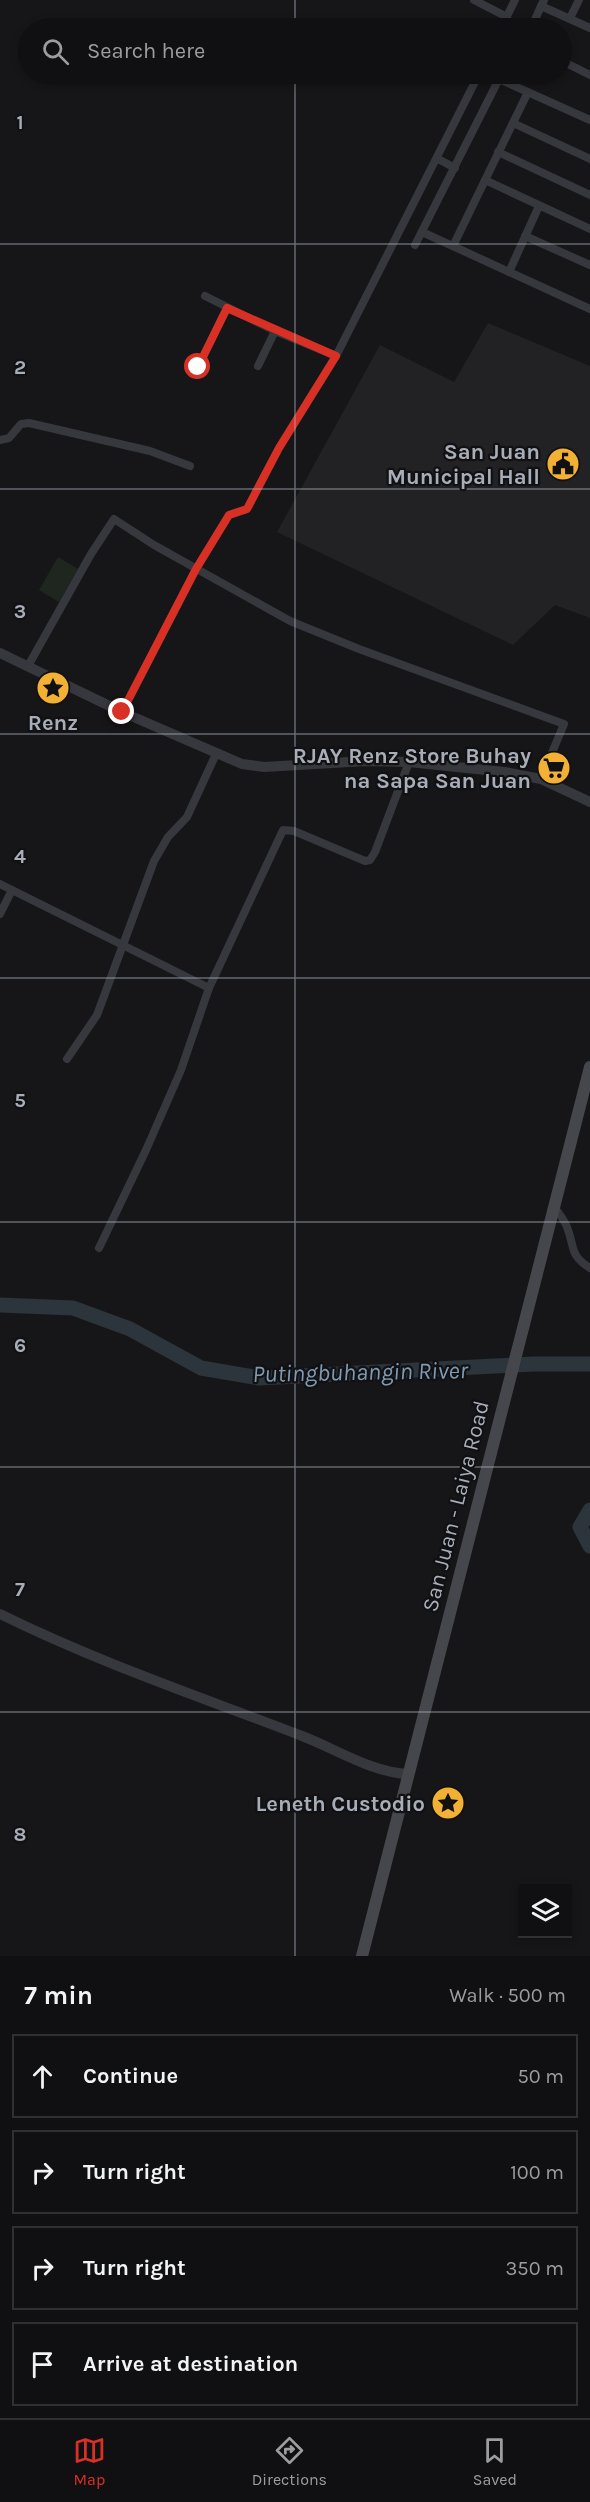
<!DOCTYPE html>
<meta charset="utf-8">
<style>
:root{--surface:#101012;--page:#1e1e20;--text:#f1f3f6;--muted:#9c9d9f;--line:#303032;--accent:#d93025}
body{margin:0;font-family:Karla,sans-serif;background:var(--page);color:var(--text)}
.controls{position:absolute;right:18px;bottom:18px;display:grid;overflow:hidden;border-radius:0px;box-shadow:0 3px 9px #0003}
.controls button{width:54px;height:54px;display:grid;place-items:center;padding:0;border:0;border-bottom:2px solid var(--line);background:var(--surface);color:var(--text);font:30px sans-serif}
.stop{position:absolute;width:18px;height:18px;margin:-14px;border:4px solid #d93025;border-radius:50%;background:#fff}
.stop.end{background:#d93025;border-color:#fff;box-shadow:0 2px 6px #0008}
.list{margin:0;padding:0;list-style:none}
h2{display:flex;justify-content:space-between;align-items:center;height:78px;margin:0;padding:0 24px;font-size:26px}
h2 small{font-size:20px;font-weight:400;color:var(--muted)}
.list li{display:grid;grid-template-columns:39px 1fr auto;gap:18px;align-items:center;box-sizing:border-box;height:84px;margin:0 12px 12px;padding:0 12px;border:2px solid var(--line);border-radius:0px}
.list b{display:block;font-size:22px;white-space:nowrap}
.list em{font-size:20px;font-style:normal;color:var(--muted)}
.icon{flex:none;width:33px;height:33px;fill:none;stroke:currentColor;stroke-width:2;stroke-linecap:round;stroke-linejoin:round}
.map{position:relative;flex:none;width:590px;height:1956px;overflow:hidden}
.search{position:absolute;background:var(--surface);box-shadow:0 3px 9px #0003;left:18px;right:18px;top:18px;height:66px;display:flex;align-items:center;gap:15px;box-sizing:border-box;padding:0 21px;border-radius:33px;color:var(--muted);font-size:22px}
.sheet{height:462px;background:var(--surface)}
nav{display:flex;justify-content:space-around;align-items:center;box-sizing:border-box;height:84px;border-top:2px solid var(--line);background:var(--surface);font-size:16px;color:var(--muted)}
nav a{display:grid;justify-items:center;gap:3px}
nav .on{color:var(--accent)}
.map>svg:first-child{display:block}
.built{fill:#222225}
.park{fill:#1e261f}
.lines{fill:none;stroke-linecap:round;stroke-linejoin:round}
.river{stroke:#2c353c;stroke-width:15}
.minor{stroke:#37383d;stroke-width:8}
.tertiary{stroke:#37383d;stroke-width:10}
.secondary{stroke:#45474d;stroke-width:12}
.route{stroke:#d93025;stroke-width:8}
.grid{fill:none;stroke:#a8adb8;stroke-width:1.5;stroke-opacity:0.55}
.labels{text-anchor:middle;stroke-width:4.5;stroke-linejoin:round;paint-order:stroke}
.poi-label{font-size:22px;font-weight:bold;fill:#a8adb8;stroke:#111113;text-anchor:end}
.street-label{font-size:22px;fill:#a8adb8;stroke:#111113}
.water-label{font-size:24px;font-style:italic;fill:#7f9bb3;stroke:#111113}
.grid-label{font-size:20px;text-anchor:middle;font-weight:bold;fill:#a8adb8;stroke:#111113;stroke-width:4.5;stroke-linejoin:round;paint-order:stroke}
</style>
<div class="map">
<svg width="590" height="1956" viewBox="0 0 590 1956">
<rect width="100%" height="100%" fill="#161618"/>
<path class="built" d="M488,323L590,366V618L555,605L513,645L277,532L380,345L454,382Z"/>
<path class="park" d="M58,557L78,569L59,602L39,590Z"/>
<g class="lines">
<g class="river">
<path d="M0,1305L73,1308L130,1329L201,1368L259,1378L534,1364H590"/>
<path d="M590,1510L580,1527L590,1546"/>
</g>
<g class="minor">
<path d="M474,0L507,17"/>
<path d="M541,6L590,28"/>
<path d="M570,18L579,0"/>
<path d="M501,28L515,0"/>
<path d="M531,28L544,0"/>
<path d="M562,61L590,75"/>
<path d="M513,123L590,159"/>
<path d="M498,152L590,195"/>
<path d="M440,160L455,168"/>
<path d="M485,180L590,229"/>
<path d="M422,232L590,309"/>
<path d="M525,236L590,265"/>
<path d="M415,245L499,79L590,120"/>
<path d="M453,246L528,92"/>
<path d="M509,272L539,206"/>
<path d="M205,296L275,331L336,356"/>
<path d="M258,366L275,331"/>
<path d="M198,367L227,308"/>
<path d="M0,440L9,438L21,424L29,423L150,451L190,466"/>
<path d="M28,666L91,554L114,519L154,545L290,621L359,649L564,724L541,779"/>
<path d="M122,712L196,569L229,515L247,509L279,448L336,356L479,74"/>
<path d="M0,884L209,988"/>
<path d="M0,914L12,890"/>
<path d="M67,1059L97,1015L154,861L168,837L187,817L216,754"/>
<path d="M554,1207C559,1213 564,1220 567,1227C575,1247 569,1255 590,1268"/>
<path d="M99,1248L146,1150L181,1070L209,988L283,830L294,831L365,861L370,860L375,852L409,762"/>
</g>
<g class="tertiary">
<path d="M0,653L122,712L242,764L264,767L366,761L409,762L505,772L541,779L590,802"/>
<path d="M0,1614C97,1662 201,1697 302,1736C336,1749 373,1773 409,1774"/>
</g>
<path class="secondary" d="M362,1956L590,1067"/>
</g>
<g class="lines">
<path class="route" d="M122,712L196,569L229,515L247,509L279,448L336,356L227,308L198,367"/>
</g>
<path class="grid" d="M295,0V28M295,74V1956M0,244H590M0,489H590M0,734H590M0,978H590M0,1222H590M0,1467H590M0,1712H590"/>
<defs>
<g id="civic-disc" transform="scale(1.725)"><circle r="9.5" fill="#f2b134" stroke="#111113"/><path d="M-.6-6.5H3V-4.5H.6V-3L4-1V1h2V6H-6V1h2V-1L-.6-3ZM-1.2 2.5V6h2.4V2.5Z" fill="#111"/></g>
<g id="sight-disc" transform="scale(1.725)"><circle r="9.5" fill="#f2b134" stroke="#111113"/><path d="M0-6L1.8-2.2L6-1.7L2.9 1.2L3.7 5.4L0 3.3L-3.7 5.4L-2.9 1.2L-6-1.7L-1.8-2.2Z" fill="#111"/></g>
<g id="supermarket-disc" transform="scale(1.725)"><circle r="9.5" fill="#f2b134" stroke="#111113"/><path d="M-6-5.5h2.5l.6 2H6L4.5 2H-2.5L-4.4-4H-6ZM-1.5 3.2a1.3 1.3 0 1 0 .1 0ZM3 3.2a1.3 1.3 0 1 0 .1 0Z" fill="#111"/></g>
</defs>
<g fill-rule="evenodd">
<use href="#civic-disc" x="563" y="464"/>
<use href="#sight-disc" x="53" y="688"/>
<use href="#supermarket-disc" x="554" y="768"/>
<use href="#sight-disc" x="448" y="1803"/>
</g>
<g class="labels">
<g class="poi-label">
<text x="540" y="459">San Juan<tspan x="540" dy="25">Municipal Hall</tspan></text>
<text x="53" y="730" text-anchor="middle">Renz</text>
<text x="531" y="763">RJAY Renz Store Buhay<tspan x="531" dy="25">na Sapa San Juan</tspan></text>
<text x="425" y="1811">Leneth Custodio</text>
</g>
<g class="street-label">
<text transform="translate(455 1506) rotate(-76)" y="8">San Juan - Laiya Road</text>
</g>
<g class="water-label">
<text transform="translate(360 1372) rotate(-1)" y="8">Putingbuhangin River</text>
</g>
</g>
<g class="grid-label">
<text x="20" y="129">1</text>
<text x="20" y="374">2</text>
<text x="20" y="618">3</text>
<text x="20" y="863">4</text>
<text x="20" y="1107">5</text>
<text x="20" y="1352">6</text>
<text x="20" y="1596">7</text>
<text x="20" y="1841">8</text>
</g>
</svg>
<div class="controls">
<button><svg class="icon" aria-label="layers" viewBox="0 0 24 24"><path d="M12 4l9 5-9 5-9-5zM3 14l9 5 9-5"/></svg></button>
</div>
<div class="stop" style="left:198px;top:367px"></div>
<div class="stop end" style="left:122px;top:712px"></div>
<div class="search"><svg class="icon" aria-label="search" viewBox="0 0 24 24"><circle cx="10" cy="10" r="6"/><path d="M15 15l6 6"/></svg>Search here</div>
</div>
<section class="sheet">
<h2>7 min<small>Walk · 500 m</small></h2>
<ul class="list">
<li><svg class="icon" aria-label="ahead" viewBox="0 0 24 24"><path d="M12 20V5M6 11l6-6 6 6"/></svg><div><b>Continue</b></div><em>50 m</em></li>
<li><svg class="icon" aria-label="right" viewBox="0 0 24 24"><path d="M7 20v-9h11M14 6l5 5-5 5"/></svg><div><b>Turn right</b></div><em>100 m</em></li>
<li><svg class="icon" aria-label="right" viewBox="0 0 24 24"><path d="M7 20v-9h11M14 6l5 5-5 5"/></svg><div><b>Turn right</b></div><em>350 m</em></li>
<li><svg class="icon" aria-label="arrive" viewBox="0 0 24 24"><path d="M6 21V4h12l-3 4 3 4H6"/></svg><div><b>Arrive at destination</b></div></li>
</ul>
</section>
<nav>
<a class="on"><svg class="icon" aria-label="map" viewBox="0 0 24 24"><path d="M3 6l6-2 6 2 6-2v14l-6 2-6-2-6 2zM9 4v14M15 6v14"/></svg>Map</a>
<a><svg class="icon" aria-label="directions" viewBox="0 0 24 24"><path d="M12 3l9 9-9 9-9-9zM9 14v-3h6M13 9l2 2-2 2"/></svg>Directions</a>
<a><svg class="icon" aria-label="saved" viewBox="0 0 24 24"><path d="M7 4h10v16l-5-4-5 4z"/></svg>Saved</a>
</nav>
